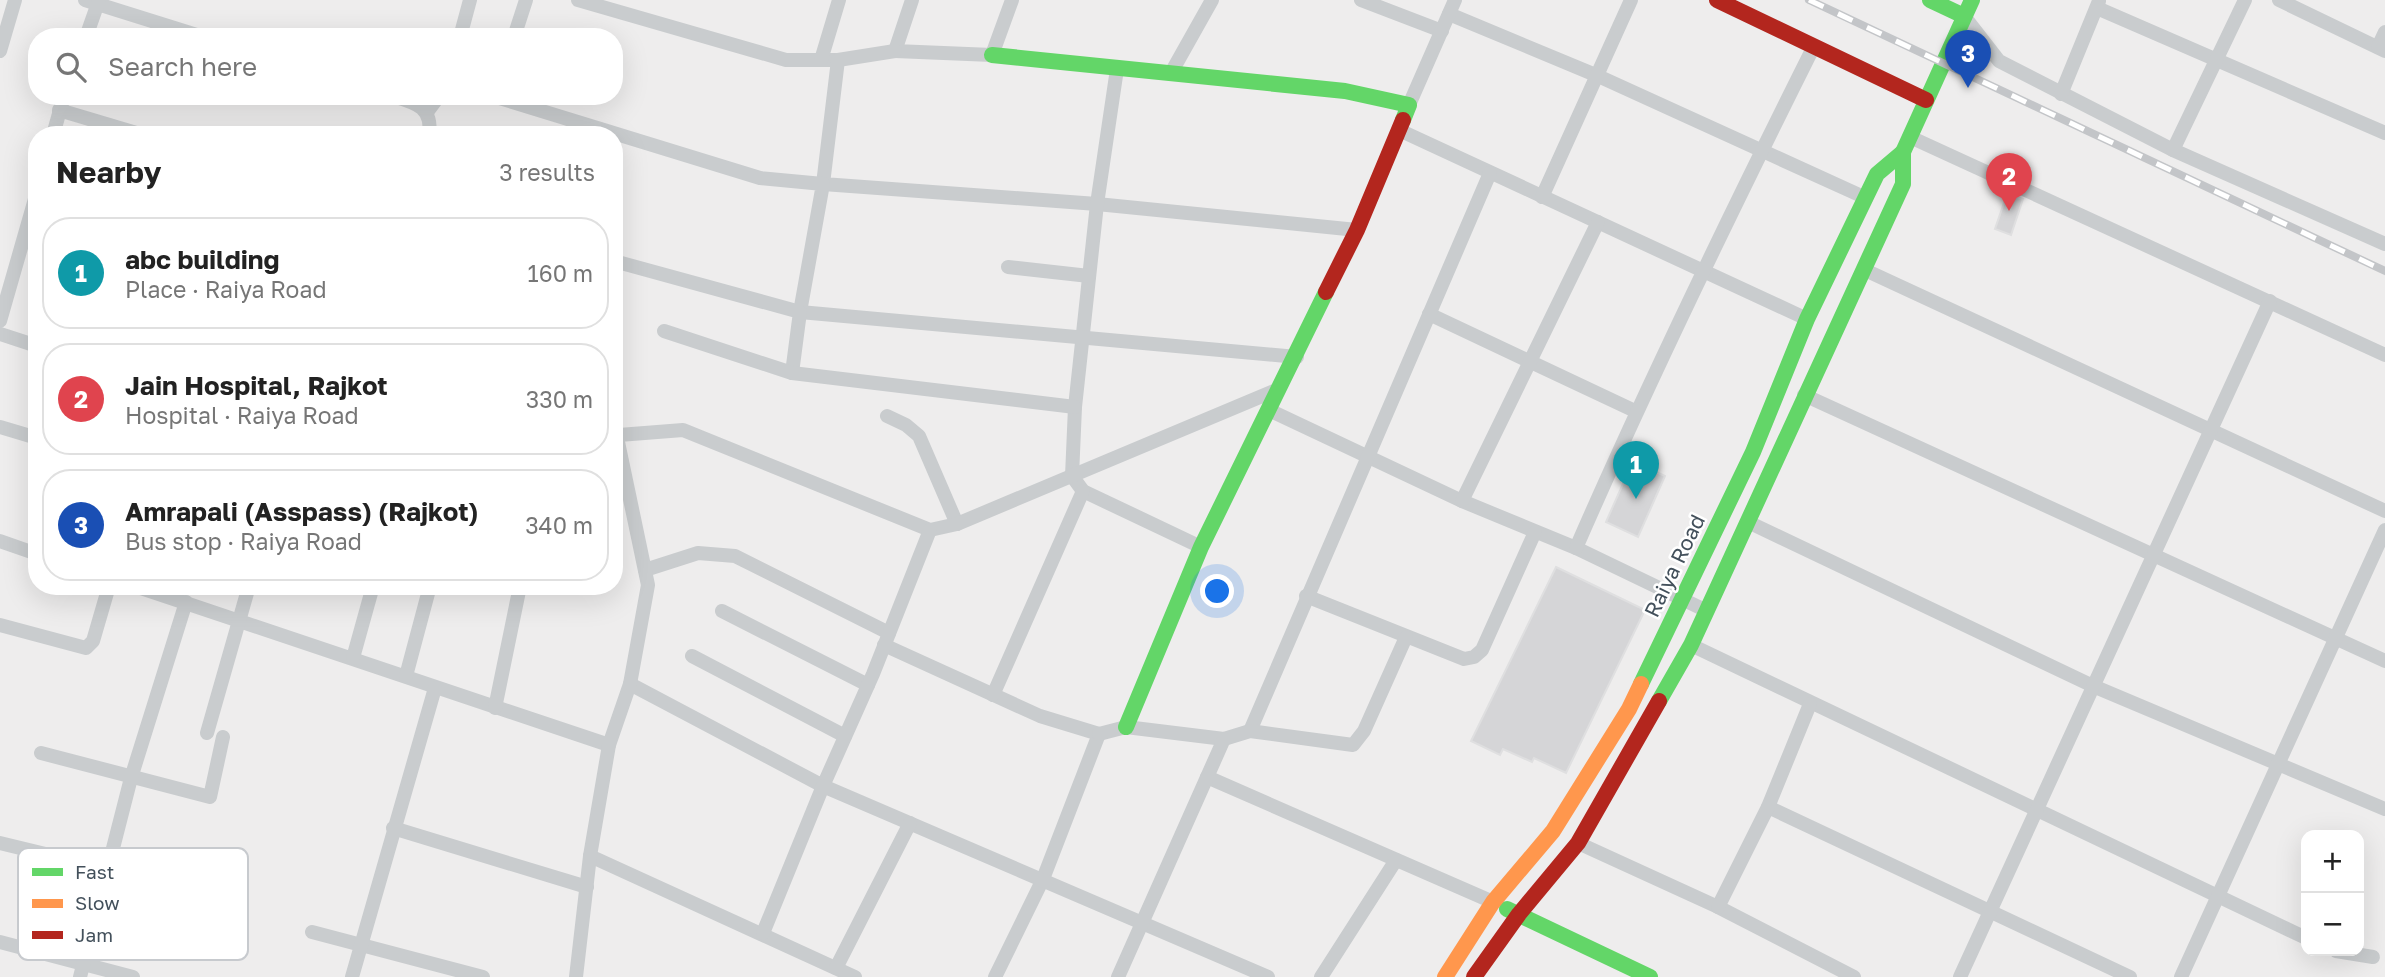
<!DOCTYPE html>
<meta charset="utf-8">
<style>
:root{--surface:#fff;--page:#f6f6f6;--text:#222;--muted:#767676;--line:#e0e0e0;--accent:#b45309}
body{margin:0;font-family:"Golos Text",sans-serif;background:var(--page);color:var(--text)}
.controls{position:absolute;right:21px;bottom:21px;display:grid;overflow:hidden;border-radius:14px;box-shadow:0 7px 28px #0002}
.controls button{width:63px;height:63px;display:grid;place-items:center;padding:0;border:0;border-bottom:2px solid var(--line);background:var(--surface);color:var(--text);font:35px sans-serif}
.you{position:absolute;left:1218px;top:592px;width:24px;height:24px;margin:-18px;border:5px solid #fff;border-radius:50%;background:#1a73e8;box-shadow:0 0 0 10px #1a73e833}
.badge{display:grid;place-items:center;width:46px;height:46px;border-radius:50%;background:var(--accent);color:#fff;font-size:23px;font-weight:700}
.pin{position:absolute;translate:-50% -58px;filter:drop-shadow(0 2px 4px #0008)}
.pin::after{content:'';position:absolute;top:37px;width:24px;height:21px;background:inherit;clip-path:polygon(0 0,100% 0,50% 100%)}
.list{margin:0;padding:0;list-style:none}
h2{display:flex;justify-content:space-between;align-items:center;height:91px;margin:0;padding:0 28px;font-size:30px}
h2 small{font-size:23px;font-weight:400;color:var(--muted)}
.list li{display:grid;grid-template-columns:46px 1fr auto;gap:21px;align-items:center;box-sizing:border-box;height:112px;margin:0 14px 14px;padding:0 14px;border:2px solid var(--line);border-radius:28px}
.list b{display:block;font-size:26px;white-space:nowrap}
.list p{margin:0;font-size:23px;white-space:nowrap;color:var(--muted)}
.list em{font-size:23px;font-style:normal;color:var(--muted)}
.icon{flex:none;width:38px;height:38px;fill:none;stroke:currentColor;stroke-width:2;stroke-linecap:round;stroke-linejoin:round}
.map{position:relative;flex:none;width:2385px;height:977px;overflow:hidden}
.search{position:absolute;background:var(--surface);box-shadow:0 7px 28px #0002;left:28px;top:28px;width:595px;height:77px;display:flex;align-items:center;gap:18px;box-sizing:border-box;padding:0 24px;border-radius:28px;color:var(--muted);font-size:26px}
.panel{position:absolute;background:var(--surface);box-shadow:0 7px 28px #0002;left:28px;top:126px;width:595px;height:469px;border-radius:28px}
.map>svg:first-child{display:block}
.building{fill:#d5d5d7;stroke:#dfdfe0;stroke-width:2}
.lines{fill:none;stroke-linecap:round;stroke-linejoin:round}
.street{stroke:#c9ccce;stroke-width:14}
.fast{stroke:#63d668;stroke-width:16}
.slow{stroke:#ff974d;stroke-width:16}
.jam{stroke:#b3261e;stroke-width:16}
.rail-casing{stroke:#c3c5c8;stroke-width:8}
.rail{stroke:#fff;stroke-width:5;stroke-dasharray:16;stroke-linecap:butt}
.labels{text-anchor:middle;stroke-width:5;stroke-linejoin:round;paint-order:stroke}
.street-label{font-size:21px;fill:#43505b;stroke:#fff}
.key{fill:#fff;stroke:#c7cace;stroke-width:2}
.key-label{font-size:19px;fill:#43505b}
</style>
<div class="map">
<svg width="2385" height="977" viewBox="0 0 2385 977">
<rect width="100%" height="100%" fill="#eeeded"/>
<g class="building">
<path d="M2007,194L2023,199L2011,235L1995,229Z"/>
<path d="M1633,461L1665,476L1638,537L1606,522Z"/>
<path d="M1556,567L1645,610L1566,773L1534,758L1532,762L1503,749L1500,755L1471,741Z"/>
</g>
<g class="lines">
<g class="street">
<path d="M85,0L203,37"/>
<path d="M578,0L786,60H838"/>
<path d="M912,0L895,51L992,55L1012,0"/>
<path d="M1361,0L1442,31"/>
<path d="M2279,0L2385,51"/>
<path d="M2097,8L2385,133"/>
<path d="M1449,14L1598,76L1866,198"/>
<path d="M1964,16L1999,61L2173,150L2385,244"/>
<path d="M86,37L99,0"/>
<path d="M460,37L470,0"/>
<path d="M514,37L526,0"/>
<path d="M2378,47L2385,32"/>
<path d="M0,51L15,0"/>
<path d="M895,51L838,60L823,184L1097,204L1357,230"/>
<path d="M821,60L839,0"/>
<path d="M1117,69L1097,204L1075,407L1072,476L1083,491L1201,547"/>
<path d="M1171,73L1212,0"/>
<path d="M2061,94L2099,1"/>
<path d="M393,96C416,103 433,107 429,135"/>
<path d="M493,96L760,178L823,184L800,312L1297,357"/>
<path d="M1409,105L1455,0"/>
<path d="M59,110L143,135"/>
<path d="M427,112L439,96"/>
<path d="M1399,130L1807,319"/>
<path d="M53,135L64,96"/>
<path d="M1910,137L2385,355"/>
<path d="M2173,150L2245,0"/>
<path d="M1542,197L1631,0"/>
<path d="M614,261L800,312L792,373"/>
<path d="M1008,267L1089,276"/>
<path d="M1865,270L2385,511"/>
<path d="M1429,314L1635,411"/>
<path d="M0,321L37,192"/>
<path d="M664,331L792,373L1075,407"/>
<path d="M0,334L37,346"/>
<path d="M1804,395L2385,661"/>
<path d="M1269,410L1462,501L1576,548L1707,611"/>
<path d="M887,416L906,425L919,436L957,524"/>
<path d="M0,427L37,438"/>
<path d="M619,435L683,430L930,530L957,524L1279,389"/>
<path d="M1462,501L1598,222"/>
<path d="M1748,522L2093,686L2385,809"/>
<path d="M0,541L37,554"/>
<path d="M1576,548C1650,378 1731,212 1814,46"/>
<path d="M645,570L698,553L735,556L889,633"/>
<path d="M135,586L609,745"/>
<path d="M1306,596L1464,659L1474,657L1482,650L1535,532"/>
<path d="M722,611L868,685"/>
<path d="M0,625L86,648L93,641L109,586"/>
<path d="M884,645L1040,716L1099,734L1043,879L995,977"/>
<path d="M1691,645L2306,938"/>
<path d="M692,656L845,736"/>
<path d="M353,658L373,586"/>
<path d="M406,676L430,586"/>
<path d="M630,684L823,786L873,674L930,530"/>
<path d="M993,695L1083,491"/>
<path d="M495,708L520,586"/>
<path d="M1250,731L1490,173"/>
<path d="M207,733L249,586"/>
<path d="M1099,734L1126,727L1224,739L1250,731L1353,745L1364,731L1406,637"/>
<path d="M41,753L210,797L223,737"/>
<path d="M1207,777L1493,902"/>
<path d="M1768,807L2130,977"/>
<path d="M393,828L587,887"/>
<path d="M0,843L194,890"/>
<path d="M1578,843L1718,907L1854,977"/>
<path d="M590,856L855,977"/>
<path d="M1718,907L1768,807L1810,704"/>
<path d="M312,932L483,977"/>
<path d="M763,933L823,786L1268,977"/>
<path d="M0,942L133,977"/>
<path d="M2336,951L2373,957"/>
<path d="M836,968L910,823"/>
<path d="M80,977L131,778L186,602"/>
<path d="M352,977L435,688"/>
<path d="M576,977L590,856L609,745L630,684L648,585L614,423"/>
<path d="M1118,977L1224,739"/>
<path d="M1321,977L1396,860"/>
<path d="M1960,977L2270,301"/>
<path d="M2181,977L2385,530"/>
</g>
<g class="fast">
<path d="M1930,0L1964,16"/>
<path d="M992,55L1345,91L1409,105L1403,120"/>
<path d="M1641,684L1753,452L1807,319L1877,174L1903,152"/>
<path d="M1659,701L1691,645L1903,184V152L1972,0"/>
<path d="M1126,727L1201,547L1326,292"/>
<path d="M1507,909L1650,977"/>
</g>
<path class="slow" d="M1445,977L1493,902L1553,831L1629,709L1641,684"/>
<g class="jam">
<path d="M1717,0L1926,100"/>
<path d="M1326,292L1357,230L1403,120"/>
<path d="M1474,977L1519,914L1578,843L1659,701"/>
</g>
<g class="rail-casing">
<path id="rail" d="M1809,0L2385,271"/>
</g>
<use href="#rail" class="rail"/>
</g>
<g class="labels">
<g class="street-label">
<text transform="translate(1675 566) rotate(-64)" y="7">Raiya Road</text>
</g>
</g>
<rect x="18" y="848" width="230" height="112" rx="10" class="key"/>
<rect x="32" y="868" width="31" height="8" fill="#63d668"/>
<rect x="32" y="899" width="31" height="9" fill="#ff974d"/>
<rect x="32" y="931" width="31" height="8" fill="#b3261e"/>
<g class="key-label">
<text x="75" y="879">Fast</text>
<text x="75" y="910">Slow</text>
<text x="75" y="942">Jam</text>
</g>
</svg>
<div class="controls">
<button>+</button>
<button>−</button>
</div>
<div class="you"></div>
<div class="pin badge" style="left:1636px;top:499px;background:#0f9aa8">1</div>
<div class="pin badge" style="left:2009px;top:211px;background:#e0444e">2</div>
<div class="pin badge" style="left:1968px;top:88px;background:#1a4fb4">3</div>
<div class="search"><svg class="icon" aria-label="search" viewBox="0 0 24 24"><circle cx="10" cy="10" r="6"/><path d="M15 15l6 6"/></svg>Search here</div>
<section class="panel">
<h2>Nearby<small>3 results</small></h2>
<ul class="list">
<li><span class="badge" style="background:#0f9aa8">1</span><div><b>abc building</b><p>Place · Raiya Road</p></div><em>160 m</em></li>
<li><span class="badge" style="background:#e0444e">2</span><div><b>Jain Hospital, Rajkot</b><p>Hospital · Raiya Road</p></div><em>330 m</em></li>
<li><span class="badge" style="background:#1a4fb4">3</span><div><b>Amrapali (Asspass) (Rajkot)</b><p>Bus stop · Raiya Road</p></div><em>340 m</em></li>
</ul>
</section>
</div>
